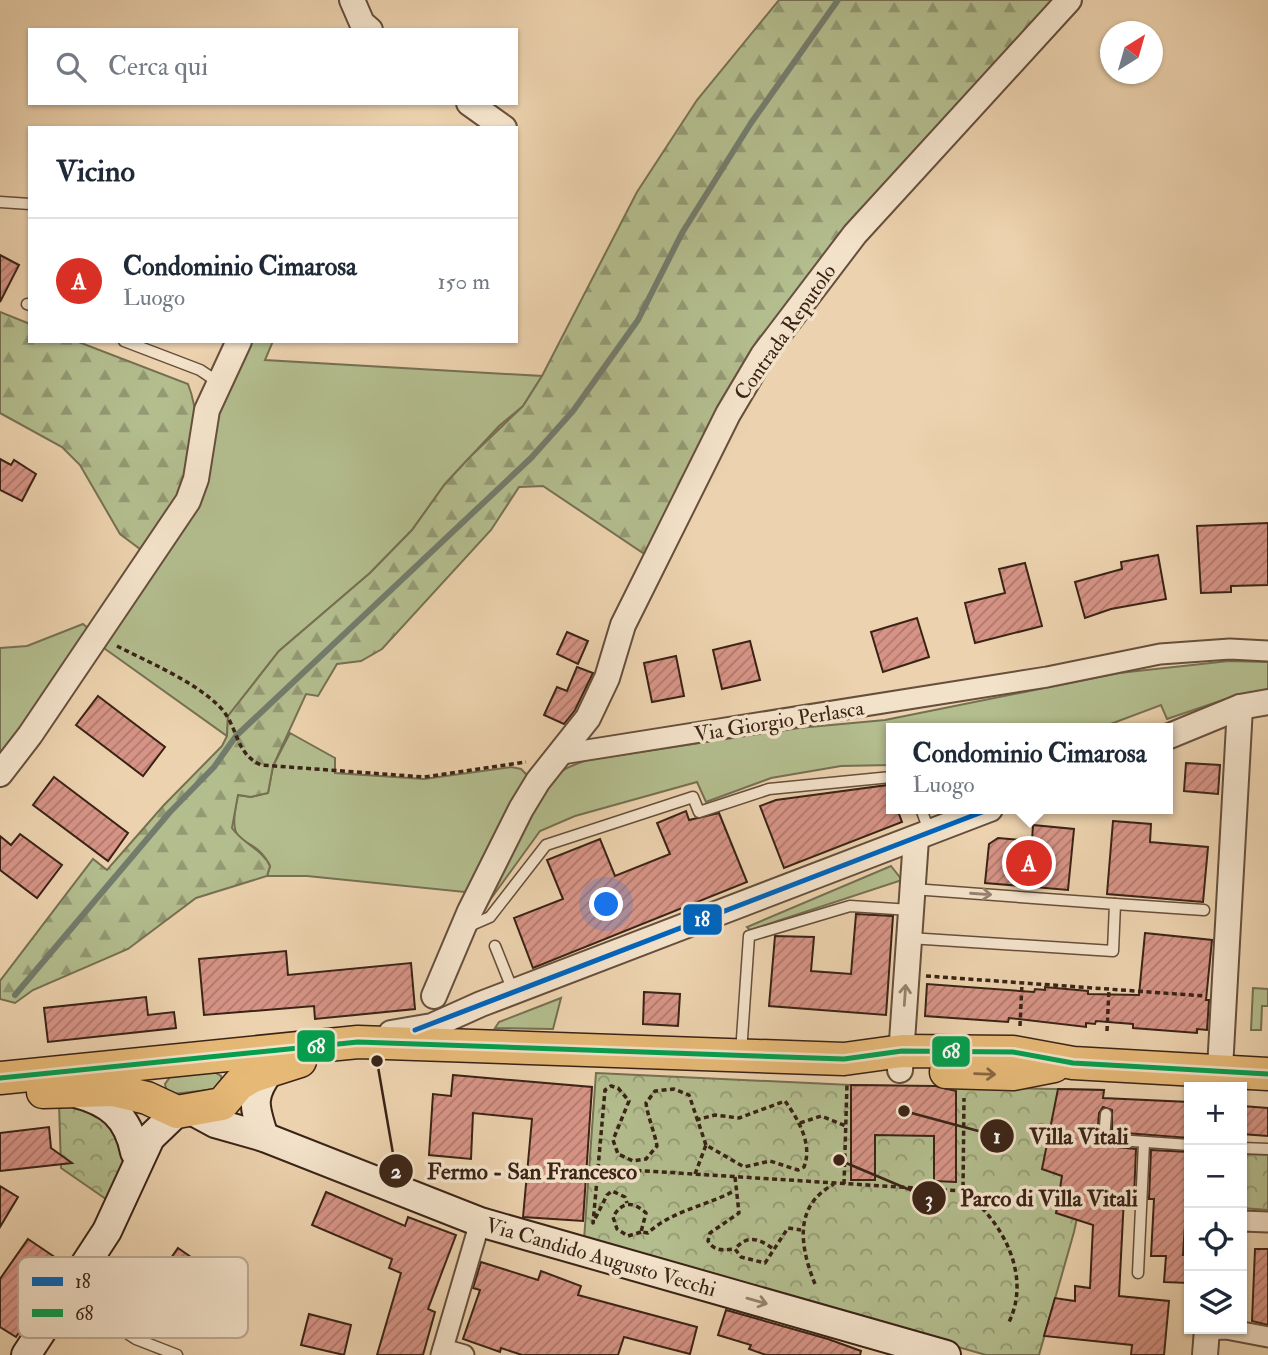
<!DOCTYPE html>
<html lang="it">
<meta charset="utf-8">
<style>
:root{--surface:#fff;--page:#f6f6f7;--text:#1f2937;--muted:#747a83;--line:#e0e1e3;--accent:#d93025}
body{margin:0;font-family:"IM FELL Double Pica",serif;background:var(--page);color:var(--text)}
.controls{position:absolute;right:21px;bottom:21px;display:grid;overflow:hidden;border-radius:0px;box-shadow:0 2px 5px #0004}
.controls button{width:63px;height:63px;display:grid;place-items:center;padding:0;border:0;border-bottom:2px solid var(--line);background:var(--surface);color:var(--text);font:35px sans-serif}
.compass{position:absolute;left:1100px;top:21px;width:63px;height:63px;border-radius:50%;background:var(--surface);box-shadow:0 2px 5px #0004;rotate:37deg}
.you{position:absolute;left:607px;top:905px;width:24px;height:24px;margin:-18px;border:5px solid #fff;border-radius:50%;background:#1a73e8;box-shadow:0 0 0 10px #1a73e833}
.badge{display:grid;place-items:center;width:46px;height:46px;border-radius:50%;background:var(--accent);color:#fff;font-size:23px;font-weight:700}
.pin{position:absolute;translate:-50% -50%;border:4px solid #fff;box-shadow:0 2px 7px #0006}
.popup{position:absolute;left:886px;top:723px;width:287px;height:91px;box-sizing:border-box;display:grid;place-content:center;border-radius:0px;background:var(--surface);filter:drop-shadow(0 2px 5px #0005);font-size:23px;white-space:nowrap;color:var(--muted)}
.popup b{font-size:26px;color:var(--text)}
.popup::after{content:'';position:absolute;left:50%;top:100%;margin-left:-14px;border:14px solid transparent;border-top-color:var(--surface)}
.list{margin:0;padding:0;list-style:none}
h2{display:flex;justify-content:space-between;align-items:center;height:91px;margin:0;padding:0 28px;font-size:30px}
h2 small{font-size:23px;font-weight:400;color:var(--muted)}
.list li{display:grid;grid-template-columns:46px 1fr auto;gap:21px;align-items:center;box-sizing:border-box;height:126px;padding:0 28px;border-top:2px solid var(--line)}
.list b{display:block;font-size:26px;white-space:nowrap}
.list p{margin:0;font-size:23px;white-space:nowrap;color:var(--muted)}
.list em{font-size:23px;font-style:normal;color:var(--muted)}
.icon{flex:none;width:38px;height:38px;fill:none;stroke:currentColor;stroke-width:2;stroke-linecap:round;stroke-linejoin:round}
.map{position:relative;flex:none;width:1268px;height:1355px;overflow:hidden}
.search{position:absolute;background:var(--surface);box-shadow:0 2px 5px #0004;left:28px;top:28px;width:490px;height:77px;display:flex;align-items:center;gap:18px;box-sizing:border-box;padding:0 24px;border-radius:0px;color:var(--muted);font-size:26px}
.panel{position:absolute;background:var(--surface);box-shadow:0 2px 5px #0004;left:28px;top:126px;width:490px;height:217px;border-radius:0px}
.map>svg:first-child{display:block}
.green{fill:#b3bd8e;stroke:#767052;stroke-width:2}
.forest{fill:url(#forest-firs);stroke:#767052;stroke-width:2}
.park{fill:url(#park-crowns);stroke:#767052;stroke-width:2}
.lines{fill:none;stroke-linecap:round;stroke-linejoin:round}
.stream{stroke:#737c6c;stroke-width:6}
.building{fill:url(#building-hatch);stroke:#3a2316;stroke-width:2}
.service-casing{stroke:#664f3c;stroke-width:13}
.minor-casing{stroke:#664f3c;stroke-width:23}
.tertiary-casing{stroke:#664f3c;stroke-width:28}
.secondary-casing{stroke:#3a2316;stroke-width:32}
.primary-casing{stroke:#3a2316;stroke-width:35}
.path{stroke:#3a2316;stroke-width:3.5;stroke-dasharray:5 3.5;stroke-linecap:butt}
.service{stroke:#f3e2ca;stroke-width:10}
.minor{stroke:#f3e2ca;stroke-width:19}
.tertiary{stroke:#f3e2ca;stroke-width:24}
.secondary{stroke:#f3e2ca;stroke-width:28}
.primary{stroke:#e6b977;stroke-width:32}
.bus-1-casing{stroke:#f3e2ca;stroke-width:10}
.bus-2-casing{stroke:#f3e2ca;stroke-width:10}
.bus-1{stroke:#0065bd;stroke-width:5}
.bus-2{stroke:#039f4e;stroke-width:5}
.oneway{stroke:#968270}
.oneway2{stroke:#876642}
.labels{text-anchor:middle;stroke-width:7;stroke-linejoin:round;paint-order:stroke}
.street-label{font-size:21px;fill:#3a2316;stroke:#f3e2ca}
.key{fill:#f3e2ca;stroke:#bca994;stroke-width:2}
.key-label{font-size:19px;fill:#3a2316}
.leader{fill:none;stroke:#3a2316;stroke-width:2.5}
.callout-dot{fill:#3a2316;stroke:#f3e2ca;stroke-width:2.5}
.mark-label{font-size:21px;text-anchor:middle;font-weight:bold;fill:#fff}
.callout-label{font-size:23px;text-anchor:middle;font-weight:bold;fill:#3a2316;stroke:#f3e2ca;stroke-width:7;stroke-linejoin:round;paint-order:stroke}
.line-badge{stroke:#f3e2ca;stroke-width:2.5}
.badge-label{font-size:19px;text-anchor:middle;font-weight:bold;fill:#fff}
</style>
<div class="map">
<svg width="1268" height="1355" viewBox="0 0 1268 1355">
<defs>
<pattern id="forest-firs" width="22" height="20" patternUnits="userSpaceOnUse" patternTransform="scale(1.75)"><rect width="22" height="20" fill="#b3bd8e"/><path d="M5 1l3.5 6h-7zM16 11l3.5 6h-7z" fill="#939973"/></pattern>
<pattern id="park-crowns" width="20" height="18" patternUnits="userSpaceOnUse" patternTransform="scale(1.75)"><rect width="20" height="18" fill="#b3bd8e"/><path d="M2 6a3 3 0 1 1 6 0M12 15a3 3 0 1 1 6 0" fill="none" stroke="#939973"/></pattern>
<pattern id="building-hatch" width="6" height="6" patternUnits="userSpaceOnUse" patternTransform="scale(1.75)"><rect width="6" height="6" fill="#d79486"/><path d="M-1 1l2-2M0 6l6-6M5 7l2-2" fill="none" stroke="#af786d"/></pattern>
</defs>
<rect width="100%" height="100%" fill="#ecd2ae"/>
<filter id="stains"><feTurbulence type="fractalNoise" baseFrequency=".00286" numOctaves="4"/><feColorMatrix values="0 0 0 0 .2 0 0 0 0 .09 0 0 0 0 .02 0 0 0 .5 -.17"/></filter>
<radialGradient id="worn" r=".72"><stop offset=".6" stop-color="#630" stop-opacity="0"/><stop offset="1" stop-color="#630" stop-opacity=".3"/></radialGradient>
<g class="green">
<path d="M251,341H273L265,360L542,376L523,406L499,426L445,484L412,530L370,573L279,651L228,716L227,736L101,646L212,425Z"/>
<path d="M83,624L89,629L0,765V648L27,646Z"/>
<path d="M1229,661L1268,662V692L1223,700L1167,719L1161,705L1100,728H891V765L841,766L771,778L706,802L697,782L575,816L540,831L482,911C499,874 530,795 562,771C569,766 579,763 587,760L799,728L885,720L1119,673Z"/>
<path d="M290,733L335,758V773L424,779L511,767L521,769L529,777L476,886L465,892L307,876H267L270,866C252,829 224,856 238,795L251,797L268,793L273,766Z"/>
<path d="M891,866L902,880L750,930L747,927Z"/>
<path d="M1253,988L1268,989V1006H1262L1261,1030H1251Z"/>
<path d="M561,998L553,1029L495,1028L499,1022Z"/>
<path d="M214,1072L221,1076L222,1083L217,1089L173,1094L166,1089L165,1084L170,1077Z"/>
</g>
<g class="forest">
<path d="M779,0H1061L876,198L646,555L543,486L519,487L491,530L382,649L361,661L337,664L318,696L306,694L273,766L268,793L251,797L238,795L232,828C243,844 262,849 270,866L267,876L196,898L128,949L33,990L15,1003L0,999V981L93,859L107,870L164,805L222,746L227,736L228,716L279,651L370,573L412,530L445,484L470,457L523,406L542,376L637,192L697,100Z"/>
<path d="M0,312L30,324V341H76L188,384C198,409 201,454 191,480C181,506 162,530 148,555L120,534L80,465L62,447L0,413Z"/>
</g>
<g class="park">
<path d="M596,1073L851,1085L1104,1090L1074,1232L1039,1355H986L584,1240Z"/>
<path d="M59,1103L75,1104L112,1122L127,1156L113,1204L61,1168Z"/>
<path d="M1242,1154L1268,1155V1210L1242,1208Z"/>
</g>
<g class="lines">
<path class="stream" d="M15,995L170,812L214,767L236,736L531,458L573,411L638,320L682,233L751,123L838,0"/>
</g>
<g class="building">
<path d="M0,255L19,265L0,302Z"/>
<path d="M0,459L11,465L14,460L36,474L22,501L0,490Z"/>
<path d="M1268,523V585L1231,586V592L1201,593L1197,526Z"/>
<path d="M1158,555L1166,599L1111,609L1085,618L1075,582L1122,569L1121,562Z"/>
<path d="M1025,563L1042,626L975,643L965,603L1005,593L999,569Z"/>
<path d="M917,618L929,657L883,672L871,632Z"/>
<path d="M567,632L588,641L578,664L557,654Z"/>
<path d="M750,641L760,680L722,689L713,650Z"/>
<path d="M676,656L684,696L652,702L644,663Z"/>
<path d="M577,667L593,673L575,710L564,724L544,715L557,687L567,691Z"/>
<path d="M98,696L165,747L143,776L76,725Z"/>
<path d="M1186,763L1220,765L1218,794L1184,791Z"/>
<path d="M54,777L128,833L108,861L33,805Z"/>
<path d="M888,785L891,809H897L902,822L784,868L760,806L776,800Z"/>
<path d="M686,811L689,820L719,813L747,882L533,968L514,918L563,899L547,860L600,839L615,876L670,854L657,823Z"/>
<path d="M1113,821L1151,824L1150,842L1208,847L1203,902L1107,894Z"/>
<path d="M1033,825L1074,829L1068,890L985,883L989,844L998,838L1032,841Z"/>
<path d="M20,834L62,865L37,898L0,870V836L11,845Z"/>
<path d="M856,914L893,916L886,1015L769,1006L775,936L814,937L811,971L851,974Z"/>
<path d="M1145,933L1212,940L1206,1000H1209L1207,1030L1197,1029V1033L1133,1028V1024L1096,1021L1095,1024L1086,1023V1027L1009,1018L1008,1022L925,1016L927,984L1034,992L1035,989L1045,990V987L1088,991V994L1139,995Z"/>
<path d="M286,951L288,975L411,963L415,1009L315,1019L314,1006L204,1015L199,959Z"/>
<path d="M644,992L680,994L678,1026L643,1024Z"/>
<path d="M146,997L148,1015L174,1012L176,1028L48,1042L44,1008Z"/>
<path d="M453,1075L592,1087L583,1221L523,1217L532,1119L473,1113L471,1159L429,1155L433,1094L451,1096Z"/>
<path d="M851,1085L935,1086L956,1091V1182L934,1181V1136L875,1135V1180H851Z"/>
<path d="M1058,1089L1104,1090L1103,1098L1189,1102V1138L1112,1132V1110L1103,1107L1099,1113L1097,1138L1099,1145L1136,1149L1134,1198L1124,1197L1119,1296L1169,1301L1164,1355H1131L1132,1345L1044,1336L1055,1298L1075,1301V1286L1090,1288L1093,1225L1056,1213L1062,1176L1042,1169Z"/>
<path d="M1242,1106L1268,1108V1136L1242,1134Z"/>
<path d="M49,1127L51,1148L72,1163L0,1171V1133Z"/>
<path d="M1151,1150L1189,1152V1226L1185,1225L1183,1255H1189V1283L1164,1282L1166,1256H1151L1154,1199H1149Z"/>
<path d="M0,1186L18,1197L0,1227Z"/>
<path d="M326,1192L405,1226L408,1217L456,1235L428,1309L435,1312L423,1355H377L401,1273L389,1268L392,1259L312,1225Z"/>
<path d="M28,1239L65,1264L16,1337L0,1327V1279Z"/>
<path d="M178,1248L214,1273L177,1325L142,1300Z"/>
<path d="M1255,1249H1268V1325L1252,1321Z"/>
<path d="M481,1262L538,1280L541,1271L581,1286L578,1295L697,1327L690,1354L624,1337L618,1355H522L501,1348L500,1352L463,1339L480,1290L473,1288Z"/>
<path d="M726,1310L828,1339L861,1351L860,1355H766L749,1349L751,1345L718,1335Z"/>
<path d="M309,1314L351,1325L344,1355L301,1345Z"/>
</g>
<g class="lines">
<g class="service-casing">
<g id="service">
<path d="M0,202L30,204"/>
<path d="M27,304L30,305"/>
<path d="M124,341L200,370L218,382"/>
<path d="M921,809L930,833"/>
<path d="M1115,904L1204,910"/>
<path d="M467,927L490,917L546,845L693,797L699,812L769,789L891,777"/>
<path d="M909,938L1113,951L1115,904L913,889"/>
<path d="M495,946L513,991"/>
<path d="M741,1053L749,936L850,906L911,910"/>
<path d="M1106,1114L1104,1139L1189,1145"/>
<path d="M1242,1148L1268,1149"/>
<path d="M1138,1273L1144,1143"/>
<path d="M68,1295L136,1339L177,1355"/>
</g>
</g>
<g class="minor-casing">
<g id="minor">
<path d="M562,754L1047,677L1160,654L1230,649L1268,651"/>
<path d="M1242,1221L1268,1222"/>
<path d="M1207,1330L1226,1329L1268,1337"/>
<path d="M443,1349L464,1355"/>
<path d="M441,1355L480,1222"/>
</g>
</g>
<g class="tertiary-casing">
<g id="tertiary">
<path d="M352,0L362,23L370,30"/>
<path d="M469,103L504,128"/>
<path d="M1167,737L1240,707L1268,702"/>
<path d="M0,774L30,735L188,501L196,479L207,410L239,341"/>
<path d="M434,996L470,911L521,809L538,781L588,718L607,678L623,625L728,414L763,355L855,234L1069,0"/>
<path d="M391,1033L432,1026L481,1004L990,809"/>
<path d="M900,1070L916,839"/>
<path d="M1219,1087L1240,707"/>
<path d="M1205,1355L1207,1329"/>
</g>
</g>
<g class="secondary-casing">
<g id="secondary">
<path d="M76,1093C110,1102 128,1117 135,1152"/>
<path d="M191,1110L215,1123L264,1137L480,1222L946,1355"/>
<path d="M264,1137C254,1106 250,1097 270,1070"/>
<path d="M26,1355L107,1231L150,1138L177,1112"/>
</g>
</g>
<g class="primary-casing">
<g id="primary">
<path d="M946,1072L1013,1074L1054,1066"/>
<path d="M0,1078L358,1042L844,1059L902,1051L1013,1052L1073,1063L1268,1074"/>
<path d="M43,1092L113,1090L147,1098L177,1112L222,1104L239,1084L253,1076L300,1061"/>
</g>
</g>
<g class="path">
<path d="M117,646C150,663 192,680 219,706C239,726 234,753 261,765L424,777L526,762"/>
<path d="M926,976L1205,996"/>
<path d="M1020,1026L1022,983"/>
<path d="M1107,1031L1109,989"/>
<path d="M800,1123L821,1116L846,1126"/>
<path d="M706,1145L689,1095L674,1089L655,1091L646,1103C648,1118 654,1130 657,1146L646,1159L633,1161L618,1154L613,1140L629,1101L618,1088L611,1086L605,1090L598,1168L963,1191L964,1098"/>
<path d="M598,1169L593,1223L607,1195L612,1191L625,1197L627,1203"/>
<path d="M695,1174L706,1145L744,1167L770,1161L798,1170L804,1167C813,1144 798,1119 785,1101L739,1118L715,1115L696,1120"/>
<path d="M735,1177L739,1213L710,1233L708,1241C715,1252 723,1250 735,1249"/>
<path d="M844,1184L847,1084"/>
<path d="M963,1191C1002,1220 1032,1275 1009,1322"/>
<path d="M641,1232L628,1236L617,1229L613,1217C622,1201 633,1201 646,1213L641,1232L648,1233C671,1211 706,1206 734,1191"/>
<path d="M772,1248C758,1238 747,1235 735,1249L741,1257L765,1263L788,1228L801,1230"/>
<path d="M815,1284C800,1247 793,1206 834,1184"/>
</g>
<use href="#service" class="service"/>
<use href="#minor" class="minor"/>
<use href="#tertiary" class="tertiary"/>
<use href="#secondary" class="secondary"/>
<use href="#primary" class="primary"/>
<g class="bus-1-casing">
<path id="bus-1" d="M415,1030L990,809"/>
</g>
<g class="bus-2-casing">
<path id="bus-2" d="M0,1078L358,1042L844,1059L902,1051L1013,1052L1073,1063L1268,1074"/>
</g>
<use href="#bus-1" class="bus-1"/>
<use href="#bus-2" class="bus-2"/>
</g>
<defs><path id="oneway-shaft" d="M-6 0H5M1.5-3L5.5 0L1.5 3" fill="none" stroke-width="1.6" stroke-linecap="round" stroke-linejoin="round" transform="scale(1.75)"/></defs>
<g class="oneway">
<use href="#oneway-shaft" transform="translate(981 894) rotate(4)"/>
<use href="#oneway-shaft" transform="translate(905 995) rotate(-86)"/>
<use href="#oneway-shaft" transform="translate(757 1301) rotate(16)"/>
</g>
<use class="oneway2" href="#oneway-shaft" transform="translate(985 1074) rotate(2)"/>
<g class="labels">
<g class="street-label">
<text transform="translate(785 332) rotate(-55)" y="7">Contrada Reputolo</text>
<text transform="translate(779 721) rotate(-9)" y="7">Via Giorgio Perlasca</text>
<text transform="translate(601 1257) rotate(16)" y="7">Via Candido Augusto Vecchi</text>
</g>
</g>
<rect x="18" y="1257" width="230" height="81" rx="10" class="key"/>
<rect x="32" y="1277" width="31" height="9" fill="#0065bd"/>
<rect x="32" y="1309" width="31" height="8" fill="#039f4e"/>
<g class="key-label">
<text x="75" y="1288">18</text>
<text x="75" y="1320">68</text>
</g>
<path class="leader" d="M904 1111L997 1136M377 1061L396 1171M839 1160L929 1198"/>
<g class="callout-dot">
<circle cx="904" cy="1111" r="7"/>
<circle cx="377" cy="1061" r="7"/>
<circle cx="839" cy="1160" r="7"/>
<circle cx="997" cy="1136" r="18"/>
<circle cx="396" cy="1171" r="18"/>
<circle cx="929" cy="1198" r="18"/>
</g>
<g class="mark-label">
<text x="997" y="1143">1</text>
<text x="396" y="1178">2</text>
<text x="929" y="1206">3</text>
</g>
<g class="callout-label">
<text x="1079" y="1144">Villa Vitali</text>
<text x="532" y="1179">Fermo - San Francesco</text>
<text x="1049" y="1206">Parco di Villa Vitali</text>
</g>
<g class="line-badge">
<rect x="682" y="903" width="41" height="33" rx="7" fill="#0065bd"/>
<rect x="296" y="1029" width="40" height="34" rx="7" fill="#039f4e"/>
<rect x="931" y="1035" width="40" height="33" rx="7" fill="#039f4e"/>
</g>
<g class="badge-label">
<text x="702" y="926">18</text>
<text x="316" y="1053">68</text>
<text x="951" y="1058">68</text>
</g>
<rect width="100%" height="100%" filter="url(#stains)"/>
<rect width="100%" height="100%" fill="url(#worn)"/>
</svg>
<div class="controls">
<button>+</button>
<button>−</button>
<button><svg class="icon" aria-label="locate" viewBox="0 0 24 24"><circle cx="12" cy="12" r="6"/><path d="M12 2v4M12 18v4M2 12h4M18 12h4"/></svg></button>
<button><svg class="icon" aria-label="layers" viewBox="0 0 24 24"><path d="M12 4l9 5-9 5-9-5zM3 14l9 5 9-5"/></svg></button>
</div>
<svg class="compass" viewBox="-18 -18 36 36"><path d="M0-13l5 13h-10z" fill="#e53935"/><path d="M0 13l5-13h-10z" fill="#747a83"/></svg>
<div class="you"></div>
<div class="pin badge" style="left:1029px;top:863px">A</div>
<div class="popup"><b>Condominio Cimarosa</b>Luogo</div>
<div class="search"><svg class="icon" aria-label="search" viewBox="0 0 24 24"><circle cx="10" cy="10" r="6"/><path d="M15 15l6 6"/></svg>Cerca qui</div>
<section class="panel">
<h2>Vicino<small></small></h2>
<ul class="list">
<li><span class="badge">A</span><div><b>Condominio Cimarosa</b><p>Luogo</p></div><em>150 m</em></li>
</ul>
</section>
</div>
